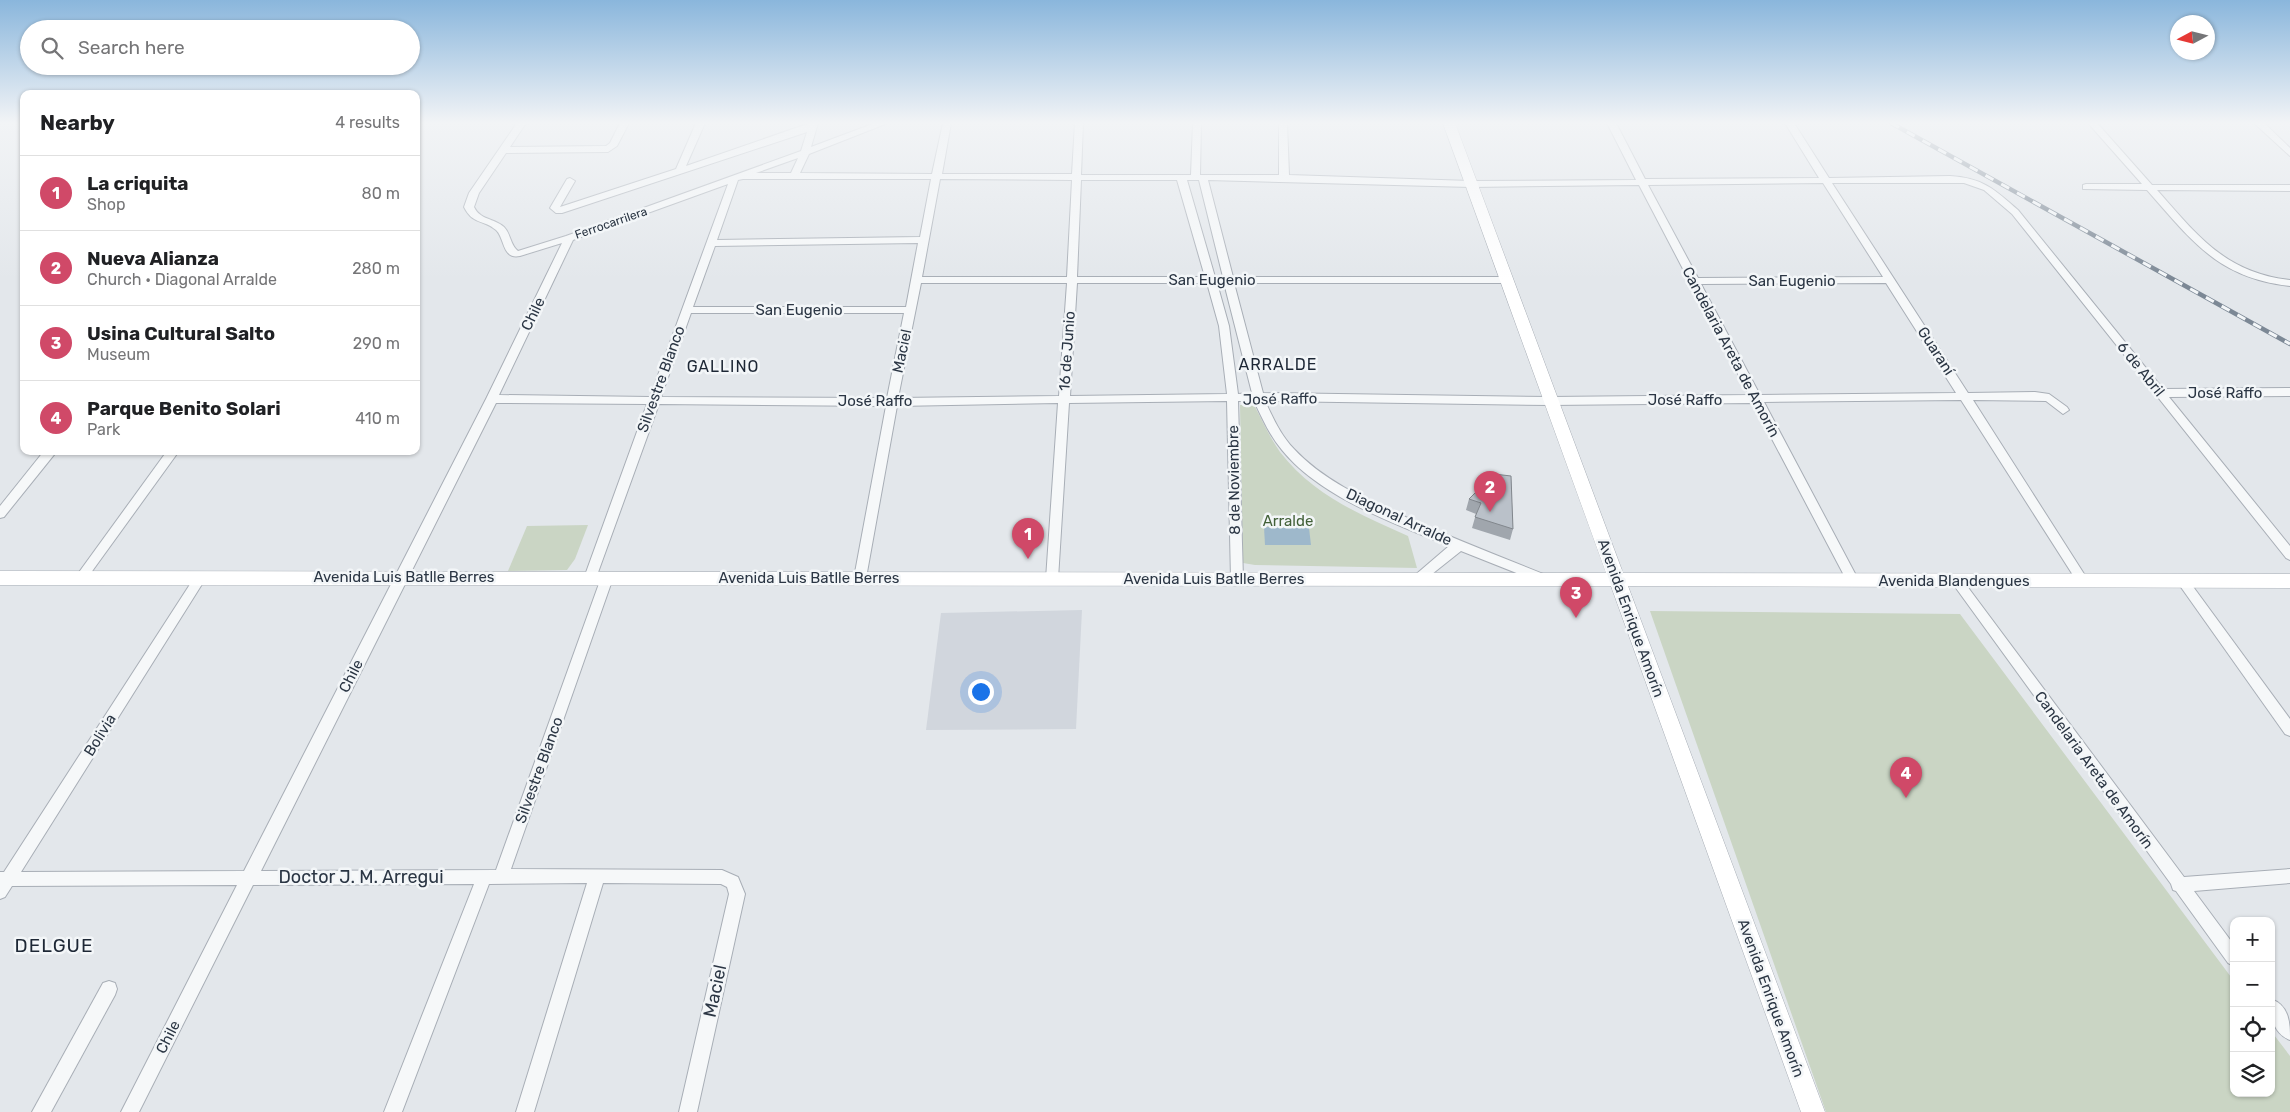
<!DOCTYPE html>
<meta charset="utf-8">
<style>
:root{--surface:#fff;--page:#f2f2f2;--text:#202124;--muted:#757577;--line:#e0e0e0;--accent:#d04968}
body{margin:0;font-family:Rubik,sans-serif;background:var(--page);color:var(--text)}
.controls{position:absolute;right:15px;bottom:15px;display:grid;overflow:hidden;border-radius:10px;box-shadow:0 1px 4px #0004}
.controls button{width:45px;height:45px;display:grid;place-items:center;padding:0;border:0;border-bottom:1px solid var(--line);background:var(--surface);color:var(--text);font:25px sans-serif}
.compass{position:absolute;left:2170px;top:15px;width:45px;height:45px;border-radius:50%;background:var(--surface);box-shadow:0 1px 4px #0004;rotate:263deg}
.you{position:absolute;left:980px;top:691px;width:18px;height:18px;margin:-12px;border:4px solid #fff;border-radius:50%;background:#1a73e8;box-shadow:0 0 0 8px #1a73e833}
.badge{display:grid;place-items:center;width:32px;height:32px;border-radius:50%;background:var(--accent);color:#fff;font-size:16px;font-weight:700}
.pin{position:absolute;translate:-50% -41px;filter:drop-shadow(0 1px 2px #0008)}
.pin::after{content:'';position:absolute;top:26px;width:18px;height:15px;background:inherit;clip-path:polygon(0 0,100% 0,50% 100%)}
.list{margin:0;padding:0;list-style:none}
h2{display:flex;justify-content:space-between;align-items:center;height:65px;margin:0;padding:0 20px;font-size:21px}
h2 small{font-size:16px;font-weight:400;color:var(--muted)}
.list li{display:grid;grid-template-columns:32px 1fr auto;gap:15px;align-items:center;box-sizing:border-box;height:75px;padding:0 20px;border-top:1px solid var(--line)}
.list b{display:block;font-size:19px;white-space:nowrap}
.list p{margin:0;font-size:16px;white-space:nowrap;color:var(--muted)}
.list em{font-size:16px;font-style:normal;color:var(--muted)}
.icon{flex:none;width:28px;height:28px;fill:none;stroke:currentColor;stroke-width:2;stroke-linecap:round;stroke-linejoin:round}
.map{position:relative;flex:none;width:2290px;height:1112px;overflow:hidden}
.search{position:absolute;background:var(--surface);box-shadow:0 1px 4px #0004;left:20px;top:20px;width:400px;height:55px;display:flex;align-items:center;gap:12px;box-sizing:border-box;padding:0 18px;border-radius:28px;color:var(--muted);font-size:19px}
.panel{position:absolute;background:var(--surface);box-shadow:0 1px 4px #0004;left:20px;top:90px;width:400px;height:365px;border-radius:10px}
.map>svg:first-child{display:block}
.built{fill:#d1d6dd}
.green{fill:#cad5c4}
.water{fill:#9eb8cb}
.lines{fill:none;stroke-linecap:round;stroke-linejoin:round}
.street-casing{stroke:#a8aeb6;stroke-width:2}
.secondary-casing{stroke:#a8aeb6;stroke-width:1}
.street{fill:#f6f8f9;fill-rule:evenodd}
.secondary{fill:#fff;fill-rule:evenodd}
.rail-casing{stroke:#7c8895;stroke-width:4.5}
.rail{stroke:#f3f6f8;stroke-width:3;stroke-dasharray:9;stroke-linecap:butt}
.wall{fill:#a0a6ad}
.building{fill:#bac1c9;stroke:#82878d}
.labels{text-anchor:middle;stroke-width:5;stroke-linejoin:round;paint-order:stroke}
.far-street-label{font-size:12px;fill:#2b3644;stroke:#f3f6f8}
.street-label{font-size:15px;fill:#2b3644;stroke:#f3f6f8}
.park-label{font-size:15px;fill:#426038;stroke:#f3f6f8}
.neighbourhood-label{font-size:16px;letter-spacing:1px;fill:#1d2735;stroke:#f3f6f8}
.near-street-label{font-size:18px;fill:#2b3644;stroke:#f3f6f8}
.near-neighbourhood-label{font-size:19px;letter-spacing:1px;fill:#1d2735;stroke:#f3f6f8}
</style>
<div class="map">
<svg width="2290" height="1112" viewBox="0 0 2290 1112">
<rect width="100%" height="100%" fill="#e3e7eb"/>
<path class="built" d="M1082,610L1076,729L926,730L941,613Z"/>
<g class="green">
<path d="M1240,405H1254C1262,420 1270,438 1280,452C1313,495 1361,515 1408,536L1417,568L1255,565L1243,563Z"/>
<path d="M588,525L575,559L567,570L508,571L527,526Z"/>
<path d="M1650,611L1960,614L2234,981V1093H2271V1031L2290,1056V1112H1826Z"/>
</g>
<path class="water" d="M1264,527L1309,528L1311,545H1265Z"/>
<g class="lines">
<g class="street-casing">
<g id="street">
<path d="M517,123H526L510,147L606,146L610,143L620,123H629L617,146L608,152L506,153L479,193L474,207C480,220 494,218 504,227C511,234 510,245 518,251L566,236L801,151L807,132L562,213H556L550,208L567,179L570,178L575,181L560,207L676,169L696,123H705L686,166L810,123H818L811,147L875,123H888L809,154L800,173L932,174L943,123H951L942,174H1072L1075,123H1083L1081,175H1191L1193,123H1201L1200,175H1279V123H1287L1289,175L1471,181L1636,180L1607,123H1616L1645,179L1819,178L1785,123H1794L1829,178L1950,176C1983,178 1994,189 2018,210L2163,389L2290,388V396L2169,397L2290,546V560L2286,558L2012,214L1984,190L1964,183H1832L1968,393L2035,392L2049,394L2067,407L2069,410L2063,414L2046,401L1973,400L2086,577L2088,580L2086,583H2078L1961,400L1764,402L1859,581L1857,584H1849L1847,581L1753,403L1550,405L1265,401C1273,418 1281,436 1294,449C1323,480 1363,498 1401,515C1449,537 1499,556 1548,576L1550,579L1548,582L1544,584L1461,551L1422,582H1414L1412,579L1414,576L1449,546C1395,524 1320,497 1282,450C1270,436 1262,418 1254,401H1238L1243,579L1241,582H1233L1231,579L1227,401L1069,403L1058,579L1056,582H1048L1046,579L1058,403L897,406L866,578L864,581H856L854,578L886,406L659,404L596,578L594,581H586L584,578L647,404L496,403L261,871L496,870L601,578L603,575H611L613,578L511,869L722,870L738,877L745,894L697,1112H679L729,894L727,887L721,884L603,883L534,1112H516L587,883L489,884L402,1112H384L474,884L253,885L139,1112H121L237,885L12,886L5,897L0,899V872H4L196,575H204L206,578L204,581L21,872L244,871L486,399L562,243L520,256C502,260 505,238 496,230C483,219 473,225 464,207L469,193ZM798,158L791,173H756ZM743,179H931L920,237L717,240L738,180ZM940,179L1072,180L1067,277H922ZM1081,180H1177L1205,277H1077ZM1187,180H1199L1223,277H1215ZM1208,180L1471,187L1639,185L1749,395L1550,397L1263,393L1234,283H1506L1511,280L1506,277H1233ZM1823,183L1883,277L1698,278L1648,185ZM728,184L650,397L499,395L573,240ZM918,243L906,307H693L715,246ZM921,283H1067L1059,396L898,398ZM1077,283H1207L1219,326L1227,394L1070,396ZM1217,283H1224L1252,393L1238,394L1229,326ZM1886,283L1956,393L1760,395L1701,284ZM691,313H904L887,398L661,397Z"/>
<path d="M2088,123H2097L2152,185H2290V191L2157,190C2197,235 2225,273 2290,280V286C2218,278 2192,241 2147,190L2083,189V185L2086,184H2142Z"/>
<path d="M2254,123H2264L2290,148V156Z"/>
<path d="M44,451H57L4,517L0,518V506Z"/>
<path d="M167,451H179L85,581H77L75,578L77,575Z"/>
<path d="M2182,575L2186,577L2290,719V736L2285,734L2178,583L2176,580L2178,577Z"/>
<path d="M1957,576L1961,578L2184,877L2290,869V883L2194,891L2234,945V966L2228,963L2176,891L2173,890L2171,884L1953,584L1951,581L1953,578Z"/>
<path d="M109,981L115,983L117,989L115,995L51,1112H32L103,983Z"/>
<path d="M2271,999C2290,1006 2290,1024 2290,1040C2272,1033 2271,1016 2271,999Z"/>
</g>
</g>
<g class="secondary-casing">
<path id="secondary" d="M1443,123H1455L1623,573L2290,574V588L1628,586L1825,1112H1801L1611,586L0,585V571L1606,573Z"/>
</g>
<use href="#street" class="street"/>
<use href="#secondary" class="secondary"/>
<g class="rail-casing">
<path id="rail" d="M1891,123L2290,344"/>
</g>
<use href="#rail" class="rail"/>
</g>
<path class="wall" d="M1511,476L1513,529L1510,540L1472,528L1476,514L1466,510L1469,499Z"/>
<path class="building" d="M1494,474L1511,476L1513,529L1475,517L1481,503L1469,499Z"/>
<linearGradient id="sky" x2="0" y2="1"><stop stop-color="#8ab6dc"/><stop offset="0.44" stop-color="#f2f4f6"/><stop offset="1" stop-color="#f2f4f6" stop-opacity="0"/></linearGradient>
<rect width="2290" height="279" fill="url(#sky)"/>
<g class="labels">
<g class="far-street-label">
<text transform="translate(611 223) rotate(-19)" y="4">Ferrocarrilera</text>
</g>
<g class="street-label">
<text x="1212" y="285">San Eugenio</text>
<text x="1792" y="286">San Eugenio</text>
<text x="799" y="315">San Eugenio</text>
<text transform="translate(533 314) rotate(-64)" y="5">Chile</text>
<text transform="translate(902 351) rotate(-78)" y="5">Maciel</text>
<text transform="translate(1067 351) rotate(-86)" y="5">16 de Junio</text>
<text transform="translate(1936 351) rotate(57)" y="5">Guaraní</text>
<text transform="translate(1731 352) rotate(62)" y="5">Candelaria Areta de Amorín</text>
<text transform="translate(2141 369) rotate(51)" y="5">6 de Abril</text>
<text transform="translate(661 379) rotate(-70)" y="5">Silvestre Blanco</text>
<text x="2225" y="398">José Raffo</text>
<text transform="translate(1280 399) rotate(-1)" y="5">José Raffo</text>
<text x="1685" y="405">José Raffo</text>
<text x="875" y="406">José Raffo</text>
<text transform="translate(1234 480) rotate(-91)" y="5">8 de Noviembre</text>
<text transform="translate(1399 517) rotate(25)" y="5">Diagonal Arralde</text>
<text x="404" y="582">Avenida Luis Batlle Berres</text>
<text x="809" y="583">Avenida Luis Batlle Berres</text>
<text x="1214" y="584">Avenida Luis Batlle Berres</text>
<text x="1954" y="586">Avenida Blandengues</text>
<text transform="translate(1631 618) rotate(70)" y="5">Avenida Enrique Amorín</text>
<text transform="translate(351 676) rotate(-63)" y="5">Chile</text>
<text transform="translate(100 735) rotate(-58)" y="5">Bolivia</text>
<text transform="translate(539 770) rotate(-70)" y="5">Silvestre Blanco</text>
<text transform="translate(2094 770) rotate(54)" y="5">Candelaria Areta de Amorín</text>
<text transform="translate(1771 998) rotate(70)" y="5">Avenida Enrique Amorín</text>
<text transform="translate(168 1037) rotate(-63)" y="5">Chile</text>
</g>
<g class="park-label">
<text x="1288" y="526">Arralde</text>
</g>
<g class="neighbourhood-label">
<text x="1278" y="370">ARRALDE</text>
<text x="723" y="372">GALLINO</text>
</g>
<g class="near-street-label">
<text x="361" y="883">Doctor J. M. Arregui</text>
<text transform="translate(715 991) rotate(-78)" y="6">Maciel</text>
</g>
<g class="near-neighbourhood-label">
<text x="54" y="952">DELGUE</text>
</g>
</g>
</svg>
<div class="controls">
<button>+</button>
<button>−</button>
<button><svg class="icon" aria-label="locate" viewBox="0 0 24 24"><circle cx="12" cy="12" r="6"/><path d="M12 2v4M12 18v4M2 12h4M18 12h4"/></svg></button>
<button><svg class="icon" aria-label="layers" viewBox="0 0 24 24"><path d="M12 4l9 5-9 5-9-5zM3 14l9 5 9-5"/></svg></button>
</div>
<svg class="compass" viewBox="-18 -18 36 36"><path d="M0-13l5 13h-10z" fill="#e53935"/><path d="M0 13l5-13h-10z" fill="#757577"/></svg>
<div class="you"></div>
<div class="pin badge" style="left:1028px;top:559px">1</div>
<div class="pin badge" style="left:1490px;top:512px">2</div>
<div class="pin badge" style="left:1576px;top:618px">3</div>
<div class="pin badge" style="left:1906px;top:798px">4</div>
<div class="search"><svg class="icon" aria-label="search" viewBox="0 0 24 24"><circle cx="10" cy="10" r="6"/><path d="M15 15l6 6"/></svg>Search here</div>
<section class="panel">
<h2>Nearby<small>4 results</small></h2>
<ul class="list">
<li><span class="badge">1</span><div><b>La criquita</b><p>Shop</p></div><em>80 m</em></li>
<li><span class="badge">2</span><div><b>Nueva Alianza</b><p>Church · Diagonal Arralde</p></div><em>280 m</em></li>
<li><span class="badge">3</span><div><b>Usina Cultural Salto</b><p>Museum</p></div><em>290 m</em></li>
<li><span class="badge">4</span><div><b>Parque Benito Solari</b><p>Park</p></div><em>410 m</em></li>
</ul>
</section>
</div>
